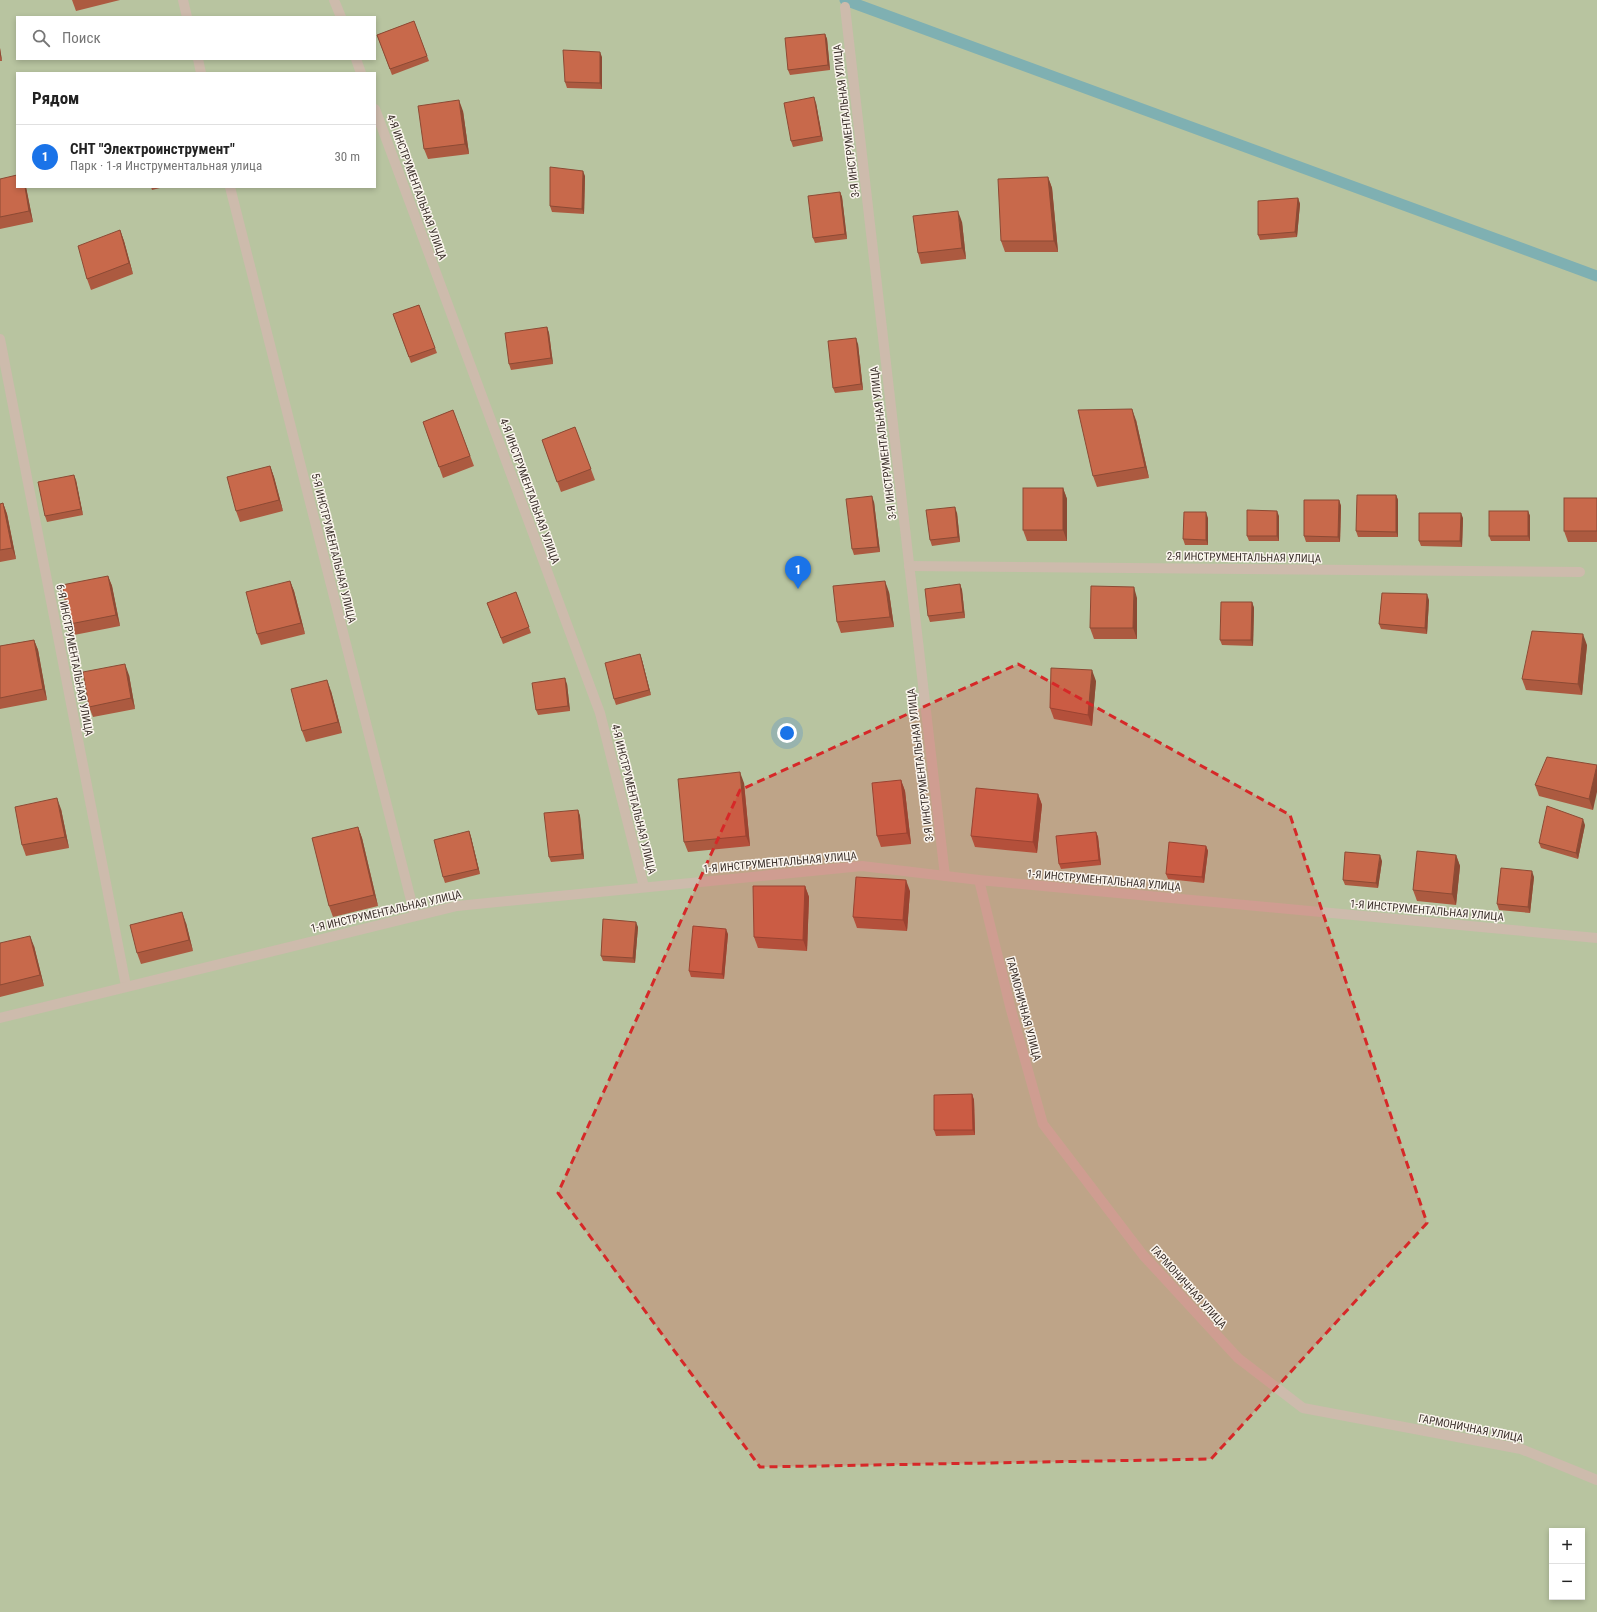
<!DOCTYPE html>
<html lang="ru">
<meta charset="utf-8">
<style>
:root{--surface:#fff;--page:#f2f2f2;--text:#222;--muted:#767676;--line:#e0e0e0;--accent:#1a73e8}
body{margin:0;font-family:"Roboto Condensed",sans-serif;background:var(--page);color:var(--text)}
.controls{position:absolute;right:12px;bottom:12px;display:grid;overflow:hidden;border-radius:0px;box-shadow:0 2px 6px #0003}
.controls button{width:36px;height:36px;display:grid;place-items:center;padding:0;border:0;border-bottom:1px solid var(--line);background:var(--surface);color:var(--text);font:20px sans-serif}
.you{position:absolute;left:787px;top:733px;width:14px;height:14px;margin:-10px;border:3px solid #fff;border-radius:50%;background:#1a73e8;box-shadow:0 0 0 6px #1a73e833}
.badge{display:grid;place-items:center;width:26px;height:26px;border-radius:50%;background:var(--accent);color:#fff;font-size:13px;font-weight:700}
.pin{position:absolute;translate:-50% -33px;filter:drop-shadow(0 1px 2px #0008)}
.pin::after{content:'';position:absolute;top:21px;width:14px;height:12px;background:inherit;clip-path:polygon(0 0,100% 0,50% 100%)}
.list{margin:0;padding:0;list-style:none}
h2{display:flex;justify-content:space-between;align-items:center;height:52px;margin:0;padding:0 16px;font-size:17px}
h2 small{font-size:13px;font-weight:400;color:var(--muted)}
.list li{display:grid;grid-template-columns:26px 1fr auto;gap:12px;align-items:center;box-sizing:border-box;height:64px;padding:0 16px;border-top:1px solid var(--line)}
.list b{display:block;font-size:15px;white-space:nowrap}
.list p{margin:0;font-size:13px;white-space:nowrap;color:var(--muted)}
.list em{font-size:13px;font-style:normal;color:var(--muted)}
.icon{flex:none;width:22px;height:22px;fill:none;stroke:currentColor;stroke-width:2;stroke-linecap:round;stroke-linejoin:round}
.map{position:relative;flex:none;width:1597px;height:1612px;overflow:hidden}
.search{position:absolute;background:var(--surface);box-shadow:0 2px 6px #0003;left:16px;top:16px;width:360px;height:44px;display:flex;align-items:center;gap:10px;box-sizing:border-box;padding:0 14px;border-radius:0px;color:var(--muted);font-size:15px}
.panel{position:absolute;background:var(--surface);box-shadow:0 2px 6px #0003;left:16px;top:72px;width:360px;height:116px;border-radius:0px}
.map>svg:first-child{display:block}
.green{fill:#b8c4a0;fill-rule:evenodd}
.lines{fill:none;stroke-linecap:round;stroke-linejoin:round}
.stream{stroke:#7fb0b2;stroke-width:11}
.minor{stroke:#cdbbac;stroke-width:10}
.wall{fill:#ac5a40}
.shaded-wall{fill:#8c4a34}
.building{fill:#c8694b;stroke:#8c4a34}
.marked{fill:#d62828;fill-opacity:0.2;stroke:#d62828;stroke-width:3;stroke-dasharray:8 5;stroke-linejoin:round}
.labels{text-anchor:middle;stroke-width:3;stroke-linejoin:round;paint-order:stroke}
.street-label{font-size:11px;fill:#3b302b;stroke:#fbf5ee}
</style>
<div class="map">
<svg width="1597" height="1612" viewBox="0 0 1597 1612">
<rect width="100%" height="100%" fill="#f4ebe1"/>
<path class="green" d="M0,0H1597V1612H0ZM17,17H375V59H17ZM17,73H375V187H17ZM1552,1531H1582V1597H1552Z"/>
<g class="lines">
<path class="stream" d="M845,0L1597,276"/>
<g class="minor">
<path d="M183,0L187,17"/>
<path d="M334,0L341,17"/>
<path d="M845,7L945,876"/>
<path d="M198,59L201,73"/>
<path d="M356,59L361,73"/>
<path d="M375,109L600,713L644,887"/>
<path d="M230,187L415,916"/>
<path d="M0,339L126,986"/>
<path d="M909,566L1580,572"/>
<path d="M979,880L1011,1010L1043,1124L1143,1255L1238,1358L1303,1408L1521,1449L1597,1480"/>
<path d="M0,1018L457,906L862,866L979,880L1597,938"/>
</g>
</g>
<g class="wall">
<path d="M72,0H120L76,11Z"/>
<path d="M414,21L429,61L392,75L377,35Z"/>
<path d="M825,34L827,39L830,70L790,75L788,70Z"/>
<path d="M0,48L2,61H0Z"/>
<path d="M602,57V89L567,88L565,82Z"/>
<path d="M816,103L823,141L793,147L791,141Z"/>
<path d="M463,111L469,154L428,159L424,149Z"/>
<path d="M585,176L584,214L552,212L550,206Z"/>
<path d="M1048,177L1052,188L1058,252H1005L1001,241Z"/>
<path d="M0,179L26,187L33,222L0,229Z"/>
<path d="M151,187H164L152,190Z"/>
<path d="M840,192L842,197L847,239L815,243L813,238Z"/>
<path d="M1298,198L1300,204L1297,237L1260,240L1258,235Z"/>
<path d="M962,222L966,259L921,264L918,253Z"/>
<path d="M120,230L124,241L133,274L91,290L87,279Z"/>
<path d="M419,305L437,353L411,363L393,314Z"/>
<path d="M547,327L549,333L553,364L511,370L509,364Z"/>
<path d="M858,344L863,390L835,393L833,388Z"/>
<path d="M453,410L474,466L443,478L423,422Z"/>
<path d="M1136,420L1149,478L1097,487L1093,476Z"/>
<path d="M575,427L595,480L561,492L542,440Z"/>
<path d="M270,466L274,477L283,511L240,522L236,511Z"/>
<path d="M76,480L83,515L47,522L45,516Z"/>
<path d="M1063,488L1067,499V541H1027L1023,530Z"/>
<path d="M1396,495L1398,500V537H1358L1356,531Z"/>
<path d="M1597,498V542H1568L1564,531Z"/>
<path d="M1339,500L1341,506L1340,542H1306L1304,536Z"/>
<path d="M874,502L880,552L854,555L852,549Z"/>
<path d="M3,503L7,514L16,559L0,562V504Z"/>
<path d="M1528,511L1530,516V541H1491L1489,536Z"/>
<path d="M957,513L960,542L932,546L930,540Z"/>
<path d="M1279,516V541H1249L1247,536Z"/>
<path d="M1208,518V545H1185L1183,539Z"/>
<path d="M1463,518L1462,547L1421,546L1419,541Z"/>
<path d="M108,576L112,586L120,626L74,635L70,624Z"/>
<path d="M290,581L294,591L305,634L261,645L257,634Z"/>
<path d="M960,584L962,590L965,618L930,622L928,616Z"/>
<path d="M516,592L531,633L503,644L487,603Z"/>
<path d="M889,592L894,627L841,633L837,622Z"/>
<path d="M1137,598V639H1094L1090,628Z"/>
<path d="M1429,600L1427,634L1381,629L1379,624Z"/>
<path d="M1252,602L1254,608L1253,646L1222,645L1220,640Z"/>
<path d="M34,640L38,650L47,700L0,709V646Z"/>
<path d="M1587,645L1582,695L1526,690L1522,679Z"/>
<path d="M640,654L642,660L651,695L616,705L614,699Z"/>
<path d="M129,675L135,709L93,717L89,707Z"/>
<path d="M1096,681L1092,726L1054,719L1050,708Z"/>
<path d="M567,684L570,711L538,715L536,710Z"/>
<path d="M331,691L342,733L306,742L302,731Z"/>
<path d="M1597,765L1593,810L1539,796L1535,785Z"/>
<path d="M901,780L905,791L911,844L881,847L877,836Z"/>
<path d="M744,783L750,846L688,852L684,842Z"/>
<path d="M1038,794L1042,805L1037,853L975,847L971,836Z"/>
<path d="M61,809L69,848L26,856L22,845Z"/>
<path d="M578,810L580,816L584,859L551,862L549,857Z"/>
<path d="M1585,825L1578,859L1541,848L1539,843Z"/>
<path d="M358,827L362,838L378,906L333,917L329,906Z"/>
<path d="M469,831L471,837L480,874L445,883L443,877Z"/>
<path d="M1096,832L1098,837L1101,865L1061,869L1059,864Z"/>
<path d="M1206,846L1208,851L1204,883L1168,879L1166,874Z"/>
<path d="M1456,855L1460,866L1456,905L1417,901L1413,890Z"/>
<path d="M1382,861L1378,888L1345,885L1343,880Z"/>
<path d="M1534,877L1530,913L1499,910L1497,904Z"/>
<path d="M805,886L809,897L807,951L758,948L754,937Z"/>
<path d="M910,891L907,931L857,928L853,917Z"/>
<path d="M186,923L193,951L141,964L137,953Z"/>
<path d="M638,927L635,963L603,961L601,956Z"/>
<path d="M728,934L724,979L691,977L689,971Z"/>
<path d="M0,943L34,946L44,986L0,997Z"/>
<path d="M972,1094L974,1100L975,1135L936,1136L934,1130Z"/>
</g>
<g class="shaded-wall">
<path d="M825,34L827,39L830,70L828,65Z"/>
<path d="M0,48L2,61L0,55Z"/>
<path d="M600,52L602,57V89L600,83Z"/>
<path d="M814,97L816,103L823,141L821,136Z"/>
<path d="M459,100L463,111L469,154L465,144Z"/>
<path d="M583,171L585,176L584,214L582,209Z"/>
<path d="M1048,177L1052,188L1058,252L1054,241Z"/>
<path d="M25,187H26L33,222L29,211Z"/>
<path d="M840,192L842,197L847,239L845,234Z"/>
<path d="M1298,198L1300,204L1297,237L1295,232Z"/>
<path d="M958,211L962,222L966,259L962,248Z"/>
<path d="M120,230L124,241L133,274L129,263Z"/>
<path d="M547,327L549,333L553,364L551,358Z"/>
<path d="M856,338L858,344L863,390L861,384Z"/>
<path d="M1132,409L1136,420L1149,478L1145,467Z"/>
<path d="M270,466L274,477L283,511L279,500Z"/>
<path d="M74,475L76,480L83,515L81,509Z"/>
<path d="M1063,488L1067,499V541L1063,530Z"/>
<path d="M1396,495L1398,500V537L1396,532Z"/>
<path d="M872,496L874,502L880,552L878,547Z"/>
<path d="M1339,500L1341,506L1340,542L1338,537Z"/>
<path d="M3,503L7,514L16,559L12,548Z"/>
<path d="M955,507L957,513L960,542L958,537Z"/>
<path d="M1277,511L1279,516V541L1277,536Z"/>
<path d="M1528,511L1530,516V541L1528,536Z"/>
<path d="M1206,512L1208,518V545L1206,540Z"/>
<path d="M1461,513L1463,518L1462,547L1460,541Z"/>
<path d="M108,576L112,586L120,626L116,615Z"/>
<path d="M290,581L294,591L305,634L301,623Z"/>
<path d="M885,581L889,592L894,627L890,617Z"/>
<path d="M960,584L962,590L965,618L963,612Z"/>
<path d="M1134,587L1137,598V639L1133,628Z"/>
<path d="M1427,594L1429,600L1427,634L1425,628Z"/>
<path d="M1252,602L1254,608L1253,646L1251,640Z"/>
<path d="M1583,634L1587,645L1582,695L1578,684Z"/>
<path d="M34,640L38,650L47,700L43,689Z"/>
<path d="M640,654L642,660L651,695L649,690Z"/>
<path d="M125,664L129,675L135,709L131,698Z"/>
<path d="M1092,670L1096,681L1092,726L1088,715Z"/>
<path d="M565,678L567,684L570,711L568,706Z"/>
<path d="M327,680L331,691L342,733L338,722Z"/>
<path d="M1597,765V792L1593,810L1589,799Z"/>
<path d="M740,772L744,783L750,846L746,836Z"/>
<path d="M901,780L905,791L911,844L907,833Z"/>
<path d="M1038,794L1042,805L1037,853L1033,842Z"/>
<path d="M57,798L61,809L69,848L65,837Z"/>
<path d="M578,810L580,816L584,859L582,854Z"/>
<path d="M1583,819L1585,825L1578,859L1576,853Z"/>
<path d="M358,827L362,838L378,906L374,895Z"/>
<path d="M469,831L471,837L480,874L478,869Z"/>
<path d="M1096,832L1098,837L1101,865L1099,860Z"/>
<path d="M1206,846L1208,851L1204,883L1202,877Z"/>
<path d="M1380,855L1382,861L1378,888L1376,883Z"/>
<path d="M1456,855L1460,866L1456,905L1452,894Z"/>
<path d="M1532,871L1534,877L1530,913L1528,907Z"/>
<path d="M906,880L910,891L907,931L903,920Z"/>
<path d="M805,886L809,897L807,951L803,940Z"/>
<path d="M182,912L186,923L193,951L189,940Z"/>
<path d="M636,922L638,927L635,963L633,958Z"/>
<path d="M726,929L728,934L724,979L722,974Z"/>
<path d="M30,936L34,946L44,986L40,975Z"/>
<path d="M972,1094L974,1100L975,1135L973,1130Z"/>
</g>
<g class="building">
<path d="M414,21L427,56L390,69L377,35Z"/>
<path d="M825,34L828,65L788,70L785,38Z"/>
<path d="M563,50L600,52V83L565,82Z"/>
<path d="M814,97L821,136L791,141L784,103Z"/>
<path d="M459,100L465,144L424,149L418,106Z"/>
<path d="M550,167L583,171L582,209L550,206Z"/>
<path d="M17,175V187H25L29,211L0,217V179Z"/>
<path d="M1048,177L1054,241H1001L998,179Z"/>
<path d="M840,192L845,234L813,238L808,196Z"/>
<path d="M1298,198L1295,232L1258,235V201Z"/>
<path d="M958,211L962,248L918,253L913,216Z"/>
<path d="M120,230L129,263L87,279L78,246Z"/>
<path d="M419,305L435,348L409,357L393,314Z"/>
<path d="M547,327L551,358L509,364L505,333Z"/>
<path d="M856,338L861,384L833,388L828,341Z"/>
<path d="M1132,409L1145,467L1093,476L1078,410Z"/>
<path d="M453,410L470,456L439,467L423,422Z"/>
<path d="M575,427L591,469L557,482L542,440Z"/>
<path d="M270,466L279,500L236,511L227,477Z"/>
<path d="M74,475L81,509L45,516L38,482Z"/>
<rect x="1023" y="488" width="40" height="42"/>
<path d="M1357,495H1396V532L1356,531Z"/>
<path d="M872,496L878,547L852,549L846,499Z"/>
<rect x="1564" y="498" width="33" height="33"/>
<path d="M1304,500H1339L1338,537L1304,536Z"/>
<path d="M3,503L12,548L0,550V504Z"/>
<path d="M955,507L958,537L930,540L926,510Z"/>
<path d="M1247,510L1277,511V536H1247Z"/>
<rect x="1489" y="511" width="39" height="25"/>
<path d="M1184,512H1206V540L1183,539Z"/>
<path d="M1419,513H1461L1460,541H1419Z"/>
<path d="M108,576L116,615L70,624L62,585Z"/>
<path d="M290,581L301,623L257,634L246,592Z"/>
<path d="M885,581L890,617L837,622L833,586Z"/>
<path d="M960,584L963,612L928,616L925,589Z"/>
<path d="M1091,586L1134,587L1133,628H1090Z"/>
<path d="M516,592L529,627L501,638L487,603Z"/>
<path d="M1382,593L1427,594L1425,628L1379,624Z"/>
<path d="M1221,602H1252L1251,640H1220Z"/>
<path d="M1532,631L1583,634L1578,684L1522,679Z"/>
<path d="M34,640L43,689L0,698V646Z"/>
<path d="M640,654L649,690L614,699L605,663Z"/>
<path d="M125,664L131,698L89,707L83,672Z"/>
<path d="M1051,668L1092,670L1088,715L1050,708Z"/>
<path d="M565,678L568,706L536,710L532,683Z"/>
<path d="M327,680L338,722L302,731L291,689Z"/>
<path d="M1547,757L1597,765L1589,799L1535,785Z"/>
<path d="M740,772L746,836L684,842L678,779Z"/>
<path d="M901,780L907,833L877,836L872,783Z"/>
<path d="M976,788L1038,794L1033,842L971,836Z"/>
<path d="M57,798L65,837L22,845L15,807Z"/>
<path d="M1547,806L1583,819L1576,853L1539,843Z"/>
<path d="M578,810L582,854L549,857L544,813Z"/>
<path d="M358,827L374,895L329,906L312,838Z"/>
<path d="M469,831L478,869L443,877L434,840Z"/>
<path d="M1096,832L1099,860L1059,864L1056,836Z"/>
<path d="M1169,842L1206,846L1202,877L1166,874Z"/>
<path d="M1417,851L1456,855L1452,894L1413,890Z"/>
<path d="M1345,852L1380,855L1376,883L1343,880Z"/>
<path d="M1501,868L1532,871L1528,907L1497,904Z"/>
<path d="M856,877L906,880L903,920L853,917Z"/>
<path d="M753,886H805L803,940L754,937Z"/>
<path d="M182,912L189,940L137,953L130,925Z"/>
<path d="M603,919L636,922L633,958L601,956Z"/>
<path d="M693,926L726,929L722,974L689,971Z"/>
<path d="M30,936L40,975L0,985V943Z"/>
<path d="M972,1094L973,1130H934V1095Z"/>
</g>
<path class="marked" d="M1018,664L1290,815L1427,1223L1211,1459L760,1467L558,1193L740,790Z"/>
<g class="labels">
<g class="street-label">
<text transform="translate(846 121) rotate(-97)" y="4">3-Я ИНСТРУМЕНТАЛЬНАЯ УЛИЦА</text>
<text transform="translate(417 187) rotate(70)" y="4">4-Я ИНСТРУМЕНТАЛЬНАЯ УЛИЦА</text>
<text transform="translate(883 443) rotate(-97)" y="4">3-Я ИНСТРУМЕНТАЛЬНАЯ УЛИЦА</text>
<text transform="translate(530 491) rotate(70)" y="4">4-Я ИНСТРУМЕНТАЛЬНАЯ УЛИЦА</text>
<text transform="translate(334 548) rotate(76)" y="4">5-Я ИНСТРУМЕНТАЛЬНАЯ УЛИЦА</text>
<text transform="translate(1244 557) rotate(1)" y="4">2-Я ИНСТРУМЕНТАЛЬНАЯ УЛИЦА</text>
<text transform="translate(75 660) rotate(79)" y="4">6-Я ИНСТРУМЕНТАЛЬНАЯ УЛИЦА</text>
<text transform="translate(920 765) rotate(-97)" y="4">3-Я ИНСТРУМЕНТАЛЬНАЯ УЛИЦА</text>
<text transform="translate(634 799) rotate(76)" y="4">4-Я ИНСТРУМЕНТАЛЬНАЯ УЛИЦА</text>
<text transform="translate(780 862) rotate(-5)" y="4">1-Я ИНСТРУМЕНТАЛЬНАЯ УЛИЦА</text>
<text transform="translate(1104 880) rotate(5)" y="4">1-Я ИНСТРУМЕНТАЛЬНАЯ УЛИЦА</text>
<text transform="translate(1427 910) rotate(5)" y="4">1-Я ИНСТРУМЕНТАЛЬНАЯ УЛИЦА</text>
<text transform="translate(386 911) rotate(-13)" y="4">1-Я ИНСТРУМЕНТАЛЬНАЯ УЛИЦА</text>
<text transform="translate(1024 1009) rotate(75)" y="4">ГАРМОНИЧНАЯ УЛИЦА</text>
<text transform="translate(1189 1287) rotate(48)" y="4">ГАРМОНИЧНАЯ УЛИЦА</text>
<text transform="translate(1471 1428) rotate(11)" y="4">ГАРМОНИЧНАЯ УЛИЦА</text>
</g>
</g>
</svg>
<div class="controls">
<button>+</button>
<button>−</button>
</div>
<div class="you"></div>
<div class="pin badge" style="left:798px;top:589px">1</div>
<div class="search"><svg class="icon" aria-label="search" viewBox="0 0 24 24"><circle cx="10" cy="10" r="6"/><path d="M15 15l6 6"/></svg>Поиск</div>
<section class="panel">
<h2>Рядом<small></small></h2>
<ul class="list">
<li><span class="badge">1</span><div><b>СНТ &quot;Электроинструмент&quot;</b><p>Парк · 1-я Инструментальная улица</p></div><em>30 m</em></li>
</ul>
</section>
</div>
